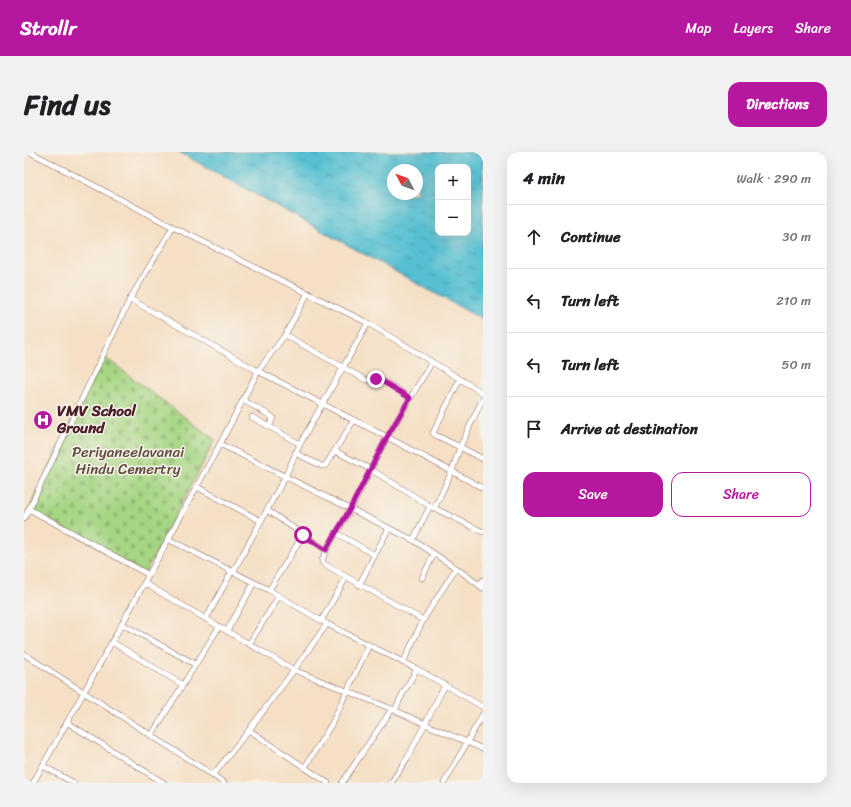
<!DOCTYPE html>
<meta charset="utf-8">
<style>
:root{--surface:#fff;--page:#f2f2f2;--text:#202124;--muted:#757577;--line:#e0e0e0;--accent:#b5179e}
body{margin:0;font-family:Sriracha,sans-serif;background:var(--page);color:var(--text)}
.controls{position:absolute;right:12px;top:12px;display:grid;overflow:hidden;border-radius:8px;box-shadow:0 4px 16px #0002}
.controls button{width:36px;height:36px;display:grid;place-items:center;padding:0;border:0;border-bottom:1px solid var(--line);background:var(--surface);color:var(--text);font:20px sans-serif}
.compass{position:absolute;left:363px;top:12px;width:36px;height:36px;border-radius:50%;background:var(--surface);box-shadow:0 4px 16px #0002;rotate:311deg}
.stop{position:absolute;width:12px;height:12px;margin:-9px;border:3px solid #b5179e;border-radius:50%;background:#fff}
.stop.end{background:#b5179e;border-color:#fff;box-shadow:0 1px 4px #0008}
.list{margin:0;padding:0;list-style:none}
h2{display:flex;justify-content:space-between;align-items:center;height:52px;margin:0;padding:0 16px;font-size:17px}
h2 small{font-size:13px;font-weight:400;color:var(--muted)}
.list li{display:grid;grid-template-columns:26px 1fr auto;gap:12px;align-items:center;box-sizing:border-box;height:64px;padding:0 16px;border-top:1px solid var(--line)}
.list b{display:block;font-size:15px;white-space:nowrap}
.list em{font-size:13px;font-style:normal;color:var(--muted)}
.actions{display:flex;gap:8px;padding:12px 16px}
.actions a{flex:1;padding:9px 0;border:1px solid var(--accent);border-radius:12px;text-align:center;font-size:14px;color:var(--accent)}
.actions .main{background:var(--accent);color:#fff}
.icon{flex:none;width:22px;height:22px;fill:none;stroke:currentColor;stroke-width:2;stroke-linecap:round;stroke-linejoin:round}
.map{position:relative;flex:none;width:459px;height:631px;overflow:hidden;border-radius:12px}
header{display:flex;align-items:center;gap:24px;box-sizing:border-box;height:56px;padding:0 20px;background:var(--accent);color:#fff}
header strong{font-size:19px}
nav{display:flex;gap:22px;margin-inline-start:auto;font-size:14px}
.intro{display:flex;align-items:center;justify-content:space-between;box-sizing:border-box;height:96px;padding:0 24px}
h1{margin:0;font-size:28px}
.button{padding:10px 18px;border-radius:12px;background:var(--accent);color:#fff;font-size:14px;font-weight:700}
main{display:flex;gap:24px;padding:0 24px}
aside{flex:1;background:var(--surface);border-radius:12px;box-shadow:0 4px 16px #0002}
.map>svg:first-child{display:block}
.cemetery{fill:url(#cemetery-stones);stroke:#787a58}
.water{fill:url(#water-ripples);stroke:#50707e;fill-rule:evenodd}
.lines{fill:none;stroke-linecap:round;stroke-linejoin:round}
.street-casing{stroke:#866261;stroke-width:6}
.street{stroke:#fff;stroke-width:5}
.route{stroke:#b5179e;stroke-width:5}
.labels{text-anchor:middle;stroke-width:3;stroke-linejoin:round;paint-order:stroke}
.poi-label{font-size:15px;font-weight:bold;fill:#4a1f2b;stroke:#f7f3e8;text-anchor:start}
.park-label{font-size:15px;fill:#614d41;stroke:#f7f3e8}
</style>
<header>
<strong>Strollr</strong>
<nav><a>Map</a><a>Layers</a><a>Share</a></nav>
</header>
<div class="intro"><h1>Find us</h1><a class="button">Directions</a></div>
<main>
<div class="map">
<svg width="459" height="631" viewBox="0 0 459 631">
<defs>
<pattern id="cemetery-stones" width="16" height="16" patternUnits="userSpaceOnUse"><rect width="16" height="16" fill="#a6d684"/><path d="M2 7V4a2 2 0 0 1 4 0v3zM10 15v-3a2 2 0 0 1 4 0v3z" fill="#90b772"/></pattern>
<pattern id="water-ripples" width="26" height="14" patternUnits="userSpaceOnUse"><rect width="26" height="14" fill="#56c0d2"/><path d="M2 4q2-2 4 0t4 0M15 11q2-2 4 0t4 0" fill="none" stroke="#499bab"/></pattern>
</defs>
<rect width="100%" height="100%" fill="#f7f3e8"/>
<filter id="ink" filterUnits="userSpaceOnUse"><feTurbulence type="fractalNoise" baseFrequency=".025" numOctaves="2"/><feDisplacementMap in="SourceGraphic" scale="8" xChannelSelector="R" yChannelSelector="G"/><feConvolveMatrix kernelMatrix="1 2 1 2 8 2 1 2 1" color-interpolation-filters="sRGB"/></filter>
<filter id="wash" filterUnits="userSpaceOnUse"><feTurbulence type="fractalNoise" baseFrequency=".012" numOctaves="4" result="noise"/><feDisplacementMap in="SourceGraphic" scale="16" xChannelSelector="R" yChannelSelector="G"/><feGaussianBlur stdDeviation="0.9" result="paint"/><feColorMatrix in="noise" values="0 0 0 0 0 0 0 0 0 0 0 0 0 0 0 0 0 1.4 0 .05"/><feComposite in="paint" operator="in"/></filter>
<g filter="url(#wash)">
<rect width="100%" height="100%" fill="#f5dfc5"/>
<path class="cemetery" d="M79,204L191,288L121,421L5,357Z"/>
<path class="water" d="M155,0H459V168ZM414,15H444V81H414ZM369,18H393V42H369Z"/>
</g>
<g filter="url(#ink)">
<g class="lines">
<g class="street-casing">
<g id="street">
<path d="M6,0L149,75L344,171L459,241"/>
<path d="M106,147L234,219L363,285L459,336"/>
<path d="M261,183L342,228C347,229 350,227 355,228C365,230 376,240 386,246"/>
<path d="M436,227L409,281L411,283L436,295L459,246"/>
<path d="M219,248L247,264L249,266L245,275"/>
<path d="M228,265L276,292"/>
<path d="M196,292L389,388L432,416L459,436"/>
<path d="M311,299L346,317L406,354"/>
<path d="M271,301L298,314H301L330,268"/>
<path d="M173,335L237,369"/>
<path d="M5,357L125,423"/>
<path d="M410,357L428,319L436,295L459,307"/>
<path d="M243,358L302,398L298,409L300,412L399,468"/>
<path d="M0,367L106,147L149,75"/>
<path d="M312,381L351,403"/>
<path d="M144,387L245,438L303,472L345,493"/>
<path d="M389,388L406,354L459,380"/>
<path d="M302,398L327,357L363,285L408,210"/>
<path d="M209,420L261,325L276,292L344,171"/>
<path d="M398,426L410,402"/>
<path d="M120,431L270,518L303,472"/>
<path d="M335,433L365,376"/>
<path d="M456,434L459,428"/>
<path d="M245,438L279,383"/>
<path d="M182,467L208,419"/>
<path d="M297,469L322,426"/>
<path d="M98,472L171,512"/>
<path d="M203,479L230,431"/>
<path d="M88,490L159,533"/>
<path d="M225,492L255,444"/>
<path d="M0,502L189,623"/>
<path d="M379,511L399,468L432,416"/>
<path d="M368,557L401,572L421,533"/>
<path d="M371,558L379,541L393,517"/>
<path d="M44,571L140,631"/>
<path d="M225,578L270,518L368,557L318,631"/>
<path d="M127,584L195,475"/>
<path d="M19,614L50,631"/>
<path d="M281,615L307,573L345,493L393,517L459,555"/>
<path d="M9,631L98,472L196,292L234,219L261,183L284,141"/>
<path d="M200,631L189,623L225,578L304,631"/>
<path d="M367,631L384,605L401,572L459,597"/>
<path d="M420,631L459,562"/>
</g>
</g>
<use href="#street" class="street"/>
</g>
</g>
<g class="lines" filter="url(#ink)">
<path class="route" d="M279,383L302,398L326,357L363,285L386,246L358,229L352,227"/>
</g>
<defs>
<g id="hospital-disc" transform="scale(1)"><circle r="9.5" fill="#b5179e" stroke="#f7f3e8"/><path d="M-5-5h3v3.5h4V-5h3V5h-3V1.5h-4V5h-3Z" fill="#fff"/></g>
</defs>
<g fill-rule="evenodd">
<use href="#hospital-disc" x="19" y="268"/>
</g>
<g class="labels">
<g class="poi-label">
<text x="33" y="264">VMV School<tspan x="33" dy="17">Ground</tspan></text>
</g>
<g class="park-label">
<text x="104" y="305">Periyaneelavanai<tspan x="104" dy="17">Hindu Cemertry</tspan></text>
</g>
</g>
</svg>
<div class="controls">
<button>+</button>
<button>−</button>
</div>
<svg class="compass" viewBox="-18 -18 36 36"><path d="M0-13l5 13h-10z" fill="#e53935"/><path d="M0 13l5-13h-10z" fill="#757577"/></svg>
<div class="stop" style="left:279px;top:383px"></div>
<div class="stop end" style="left:352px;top:227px"></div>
</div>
<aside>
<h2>4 min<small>Walk · 290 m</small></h2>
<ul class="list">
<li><svg class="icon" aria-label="ahead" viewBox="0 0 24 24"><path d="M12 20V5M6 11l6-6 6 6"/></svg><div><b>Continue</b></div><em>30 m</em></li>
<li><svg class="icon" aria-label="left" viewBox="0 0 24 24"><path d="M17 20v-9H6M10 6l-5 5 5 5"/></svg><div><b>Turn left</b></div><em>210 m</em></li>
<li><svg class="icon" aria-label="left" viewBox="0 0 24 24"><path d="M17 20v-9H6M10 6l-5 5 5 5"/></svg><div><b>Turn left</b></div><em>50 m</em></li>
<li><svg class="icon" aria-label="arrive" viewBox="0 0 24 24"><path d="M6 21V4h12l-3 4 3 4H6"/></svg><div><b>Arrive at destination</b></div></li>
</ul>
<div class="actions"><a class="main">Save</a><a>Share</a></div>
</aside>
</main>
